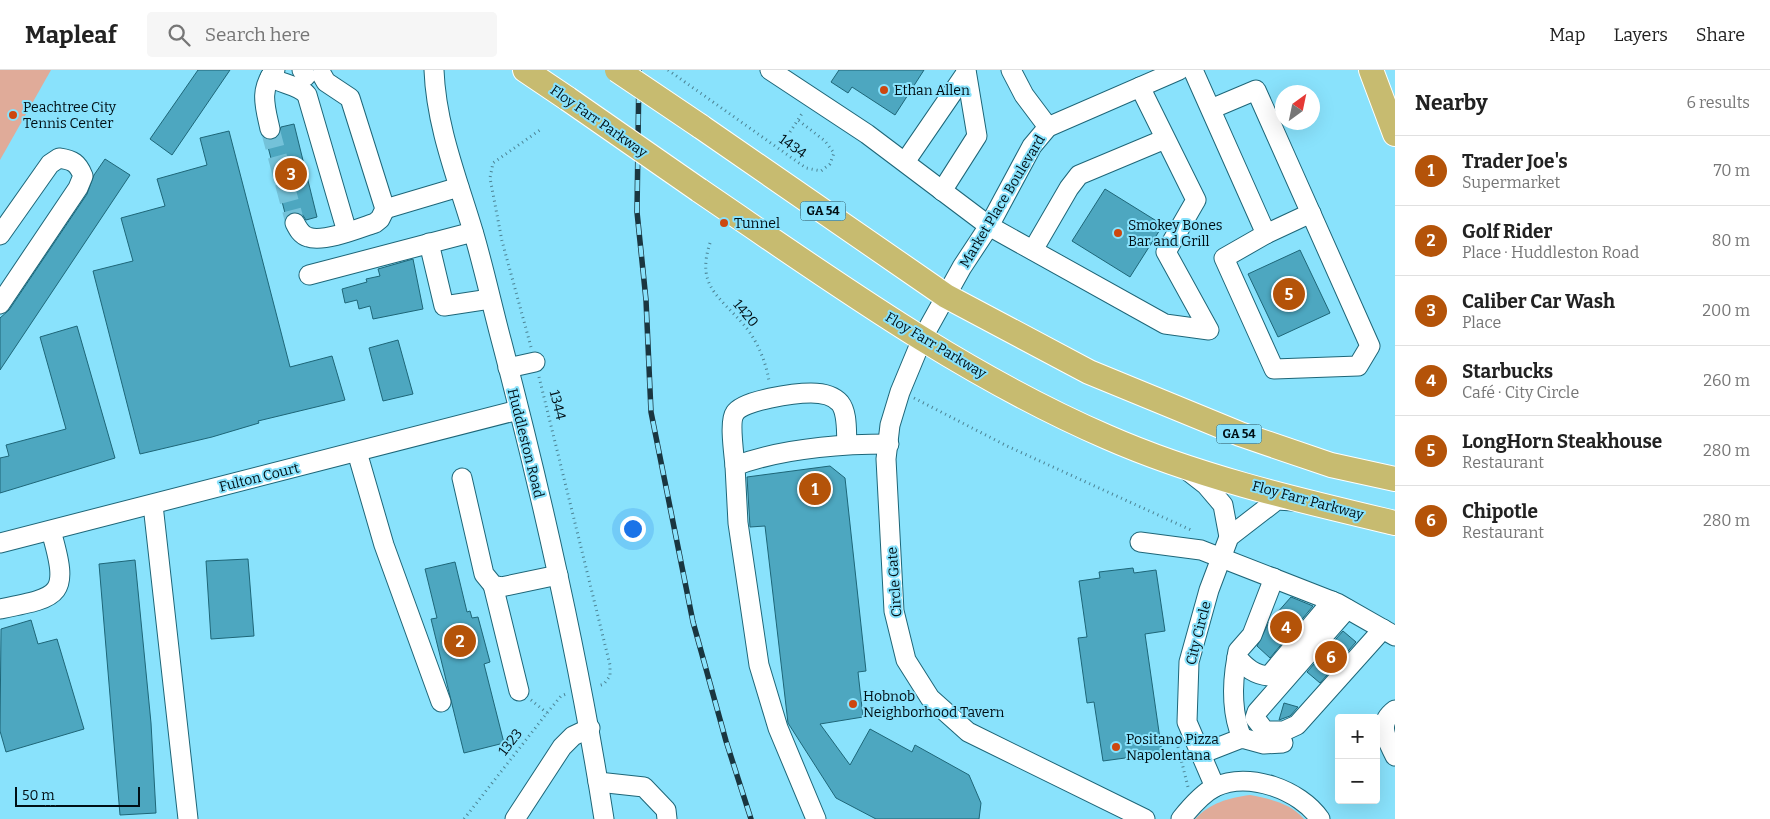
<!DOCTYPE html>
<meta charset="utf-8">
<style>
:root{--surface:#fff;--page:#f6f6f6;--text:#222;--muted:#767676;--line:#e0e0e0;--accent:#b45309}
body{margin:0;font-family:Bitter,serif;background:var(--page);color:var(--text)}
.controls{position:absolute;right:15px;bottom:15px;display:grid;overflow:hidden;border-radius:5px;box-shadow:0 5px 20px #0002}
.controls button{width:45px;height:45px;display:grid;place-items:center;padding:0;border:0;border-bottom:1px solid var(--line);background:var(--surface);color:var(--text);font:25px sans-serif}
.compass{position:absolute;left:1275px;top:15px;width:45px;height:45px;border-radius:50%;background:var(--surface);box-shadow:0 5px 20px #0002;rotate:33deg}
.scale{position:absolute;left:15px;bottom:12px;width:125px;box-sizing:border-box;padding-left:5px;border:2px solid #000f15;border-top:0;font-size:14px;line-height:18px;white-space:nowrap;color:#000f15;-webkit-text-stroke:4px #89e2fc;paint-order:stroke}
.you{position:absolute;left:632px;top:458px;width:18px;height:18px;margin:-12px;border:4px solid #fff;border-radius:50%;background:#1a73e8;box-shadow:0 0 0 8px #1a73e833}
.badge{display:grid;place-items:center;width:32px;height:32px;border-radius:50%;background:var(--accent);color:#fff;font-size:16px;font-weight:700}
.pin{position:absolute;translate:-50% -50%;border:2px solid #fff;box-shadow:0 1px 5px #0006}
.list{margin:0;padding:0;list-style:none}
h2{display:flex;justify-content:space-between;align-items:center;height:65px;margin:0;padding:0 20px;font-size:21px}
h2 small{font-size:16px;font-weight:400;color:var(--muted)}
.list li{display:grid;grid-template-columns:32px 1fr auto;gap:15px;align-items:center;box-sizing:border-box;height:70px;padding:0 20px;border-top:1px solid var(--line)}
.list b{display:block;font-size:19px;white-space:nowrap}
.list p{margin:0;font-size:16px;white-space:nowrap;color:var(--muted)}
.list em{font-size:16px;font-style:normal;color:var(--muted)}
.icon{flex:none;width:28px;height:28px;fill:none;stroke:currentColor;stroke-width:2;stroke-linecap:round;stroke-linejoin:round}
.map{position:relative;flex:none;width:1395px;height:749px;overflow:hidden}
header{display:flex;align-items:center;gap:30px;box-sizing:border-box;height:70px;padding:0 25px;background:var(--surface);border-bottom:1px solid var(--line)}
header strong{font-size:24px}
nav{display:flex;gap:28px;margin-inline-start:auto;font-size:18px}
.search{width:350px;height:45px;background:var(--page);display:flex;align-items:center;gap:12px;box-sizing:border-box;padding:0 18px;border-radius:5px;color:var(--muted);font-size:19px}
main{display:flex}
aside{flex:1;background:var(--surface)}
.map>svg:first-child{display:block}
.green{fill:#e0ab99}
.building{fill:#4da7c0;stroke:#1e6678}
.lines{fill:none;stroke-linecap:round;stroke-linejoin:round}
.minor-tunnel{stroke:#74c2d9;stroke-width:19;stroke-dasharray:19 9;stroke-linecap:butt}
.minor-casing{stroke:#1e6678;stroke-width:21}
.major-casing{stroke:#fff;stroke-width:26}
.path{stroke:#4c8394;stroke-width:3;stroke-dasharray:1 4;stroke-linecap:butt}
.minor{stroke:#fff;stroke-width:19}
.major{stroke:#c7bb70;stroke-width:24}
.rail-casing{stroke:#1a3640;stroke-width:5.5}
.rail{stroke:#89e2fc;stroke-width:4;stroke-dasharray:11;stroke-linecap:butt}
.major-bridge-casing{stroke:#fff;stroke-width:26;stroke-linecap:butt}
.major-bridge{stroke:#c7bb70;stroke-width:24}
.poi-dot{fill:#cd470f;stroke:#89e2fc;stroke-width:2}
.labels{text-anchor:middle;stroke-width:4;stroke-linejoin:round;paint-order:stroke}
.shield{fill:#89e2fc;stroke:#294e5a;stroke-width:1}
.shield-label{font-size:12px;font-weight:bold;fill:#000f15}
.poi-label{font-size:14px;fill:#000f15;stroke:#89e2fc;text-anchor:start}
.street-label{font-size:14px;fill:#000f15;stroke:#89e2fc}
</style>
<header>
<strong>Mapleaf</strong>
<div class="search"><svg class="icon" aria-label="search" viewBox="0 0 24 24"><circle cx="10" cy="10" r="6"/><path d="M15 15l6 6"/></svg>Search here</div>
<nav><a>Map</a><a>Layers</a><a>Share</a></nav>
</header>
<main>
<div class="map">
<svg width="1395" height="749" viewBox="0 0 1395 749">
<rect width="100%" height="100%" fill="#89e2fc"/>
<g class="green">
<path d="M0,0H51L0,90Z"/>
<path d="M1250,725C1270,729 1290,733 1304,749H1195C1210,733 1228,728 1250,725Z"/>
</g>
<g class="building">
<path d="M198,0H230L172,85L150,69Z"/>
<path d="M839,0H924L895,45L852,17L848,23L831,12Z"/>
<path d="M294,54L317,147L306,150L302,144L296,142L286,147L266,69L277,68L281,57Z"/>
<path d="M229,61L290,297L332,286L345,330L258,351L259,353L212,367L140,384L93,201L133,191L121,148L165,136L157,109L207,95L200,68Z"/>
<path d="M105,89L130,105L0,300V248L9,240L87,124L94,105Z"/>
<path d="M1105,119L1163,155L1130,207L1072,171Z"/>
<path d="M1300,180L1330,243L1278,267L1248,204Z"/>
<path d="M413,189L423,239L373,249L370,236L359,239L357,230L345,233L342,219L367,212L366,209L380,206L378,199Z"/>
<path d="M77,256L115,388L0,423V388L9,386L6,375L66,359L40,267Z"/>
<path d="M398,270L413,324L383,331L369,278Z"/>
<path d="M830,396L845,408L866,601L858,602L863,647L820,654L850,695L870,659L912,682L915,675L969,705L981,733L979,749H876L836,728L788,653L765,456L750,457L747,407Z"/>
<path d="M248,489L254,566L211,569L206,491Z"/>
<path d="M135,490L151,653L156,743L120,745L99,494Z"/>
<path d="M455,492L467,542L470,541L472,548L478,547L490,592L484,594L504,673L464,683L431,549L437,548L425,499Z"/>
<path d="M1133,498L1134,503L1156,500L1165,561L1145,564L1162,683L1103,691L1094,632L1087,633L1078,568L1087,567L1079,511L1100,508L1099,502Z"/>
<path d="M1291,527L1313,536L1270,588L1257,576L1269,552Z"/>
<path d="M31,550L38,574L57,569L84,659L6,682L0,661L1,559Z"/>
<path d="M1343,561L1356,572L1320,613L1307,602Z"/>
<path d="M1284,633L1298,637L1290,646L1279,650Z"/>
</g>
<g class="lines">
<path class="minor-tunnel" d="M270,59L295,153"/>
<g class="minor-casing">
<g id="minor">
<path d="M302,0L306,6"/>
<path d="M434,0C436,55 457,108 473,161C484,198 492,236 502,273C543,430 579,589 604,749"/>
<path d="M770,0L867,64L989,156L1165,254L1209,260L1166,182L1196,130L1140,17"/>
<path d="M1011,0L1024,25L1048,57"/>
<path d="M1193,0L1266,164L1224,188L1274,299L1358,296L1370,276L1256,20L1211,39"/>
<path d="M270,7C281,14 299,15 307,25L347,162"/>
<path d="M270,59C265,36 259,20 275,0"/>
<path d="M905,92L966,3"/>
<path d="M942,121L977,66L966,0"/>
<path d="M385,139L459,117"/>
<path d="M295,153C298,159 301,165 308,167C323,173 360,158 375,153L380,149L385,139L350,28L326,12L322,5"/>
<path d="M1266,164L1311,143"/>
<path d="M0,165L50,94L59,88C73,90 78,93 83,106L78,118L0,234"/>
<path d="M429,173L444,236L490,229"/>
<path d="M1033,180L1069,118L1079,105L1165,69"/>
<path d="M309,205L473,162"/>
<path d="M508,298L535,292"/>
<path d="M357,382L384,475L441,632"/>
<path d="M735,396C734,384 729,351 735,343C742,330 796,323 811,323C821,323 833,325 840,333C848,343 846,362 847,374"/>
<path d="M1188,401L1206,415L1223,435L1229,467"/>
<path d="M462,408L484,504L493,515L501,517L558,505"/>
<path d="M153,435L188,749"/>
<path d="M1140,472L1201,480L1337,533L1395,566"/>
<path d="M0,473L518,340"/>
<path d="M1274,508L1252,565L1238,581L1237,587C1246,598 1255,605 1269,606L1332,531"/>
<path d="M493,515L519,621"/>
<path d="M0,539C61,527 70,526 51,461"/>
<path d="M1347,539L1257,642L1255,648L1265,661H1284L1297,655L1383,559"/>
<path d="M1237,587C1232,614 1231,642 1242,668"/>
<path d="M1395,640C1376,654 1387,669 1395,686"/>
<path d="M1201,684L1242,668L1264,674L1283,673"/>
<path d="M598,712L644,717L666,740L667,749"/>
<path d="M1215,717L1187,652L1189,592L1209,520L1229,467L1277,430L1293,431"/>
<path d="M515,749L562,677L573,666L590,658"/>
<path d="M816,749L778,658L759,595L738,453L735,396C783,378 838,374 889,374"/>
<path d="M1145,749L968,662L930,628L906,590L894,541L886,389L890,355L900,322L922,269L962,197L989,156L1032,76L1048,57L1179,0"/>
<path d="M1181,749C1189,739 1203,723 1215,717C1249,701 1300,720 1320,749"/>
</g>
</g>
<g class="major-casing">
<g id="major">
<path d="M525,0L568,29"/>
<path d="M1371,0L1395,64"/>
<path d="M700,56L946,226L1089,302L1240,364L1331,395L1395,409"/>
<path d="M699,120C830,209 961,304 1107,367C1198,407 1298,430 1395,453"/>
</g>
</g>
<g class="path">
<path d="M668,0L806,98L821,101L830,94L834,83L825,71L798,50"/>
<path d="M790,62L803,42"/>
<path d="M710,173C696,216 719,226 744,255C757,270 766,292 769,311"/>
<path d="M531,277L502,171L490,108L493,93L540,60"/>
<path d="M539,307L610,595V606L604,614L598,616"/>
<path d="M914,328L1007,376L1191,460"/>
<path d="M531,630L547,643"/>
<path d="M1178,677L1188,717"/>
<path d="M464,749L547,643L561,626L566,624"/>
</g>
<use href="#minor" class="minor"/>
<use href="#major" class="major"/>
<g class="rail-casing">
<path id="rail" d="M639,0L637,142L646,230L651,342L693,552L726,671L751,749"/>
</g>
<use href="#rail" class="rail"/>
<g class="major-bridge-casing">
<g id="major-bridge">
<path d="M617,0L700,56"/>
<path d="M568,29L699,120"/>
</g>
</g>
<use href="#major-bridge" class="major-bridge"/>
</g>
<g class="poi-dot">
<circle cx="884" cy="20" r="5"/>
<circle cx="13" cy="45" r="5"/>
<circle cx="724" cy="153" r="5"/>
<circle cx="1118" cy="163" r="5"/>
<circle cx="853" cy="634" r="5"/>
<circle cx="1116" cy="677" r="5"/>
</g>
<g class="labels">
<g class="shield">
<rect x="800.5" y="131.5" width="45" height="19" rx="4"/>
<rect x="1216.5" y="354.5" width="45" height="19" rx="4"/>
</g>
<g class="shield-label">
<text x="823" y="145">GA 54</text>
<text x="1239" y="368">GA 54</text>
</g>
<g class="poi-label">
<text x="894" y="25">Ethan Allen</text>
<text x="23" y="42">Peachtree City<tspan x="23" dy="16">Tennis Center</tspan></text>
<text x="734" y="158">Tunnel</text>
<text x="1128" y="160">Smokey Bones<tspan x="1128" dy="16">Bar and Grill</tspan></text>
<text x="863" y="631">Hobnob<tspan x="863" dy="16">Neighborhood Tavern</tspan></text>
<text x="1126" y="674">Positano Pizza<tspan x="1126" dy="16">Napolentana</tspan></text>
</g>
<g class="street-label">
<text transform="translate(599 51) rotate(35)" y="5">Floy Farr Parkway</text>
<text transform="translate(793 76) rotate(36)" y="5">1434</text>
<text transform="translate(1002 131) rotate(-59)" y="5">Market Place Boulevard</text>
<text transform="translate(746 243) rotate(50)" y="5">1420</text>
<text transform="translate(936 275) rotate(31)" y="5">Floy Farr Parkway</text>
<text transform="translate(558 335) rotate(76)" y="5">1344</text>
<text transform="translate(526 373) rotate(76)" y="5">Huddleston Road</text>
<text transform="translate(259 407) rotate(-14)" y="5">Fulton Court</text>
<text transform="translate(1308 430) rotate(15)" y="5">Floy Farr Parkway</text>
<text transform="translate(894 512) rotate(-94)" y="5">Circle Gate</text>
<text transform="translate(1198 563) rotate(-76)" y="5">City Circle</text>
<text transform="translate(510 672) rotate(-52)" y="5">1323</text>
</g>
</g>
</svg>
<div class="controls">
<button>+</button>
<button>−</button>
</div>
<svg class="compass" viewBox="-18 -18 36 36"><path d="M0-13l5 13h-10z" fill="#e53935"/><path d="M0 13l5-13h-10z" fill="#767676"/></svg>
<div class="scale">50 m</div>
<div class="you"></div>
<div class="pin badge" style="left:815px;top:419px">1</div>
<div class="pin badge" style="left:460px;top:571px">2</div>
<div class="pin badge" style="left:291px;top:104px">3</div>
<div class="pin badge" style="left:1286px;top:557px">4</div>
<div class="pin badge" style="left:1289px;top:224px">5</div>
<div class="pin badge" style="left:1331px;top:587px">6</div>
</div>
<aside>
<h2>Nearby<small>6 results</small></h2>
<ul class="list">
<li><span class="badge">1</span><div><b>Trader Joe's</b><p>Supermarket</p></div><em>70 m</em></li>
<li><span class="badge">2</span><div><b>Golf Rider</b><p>Place · Huddleston Road</p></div><em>80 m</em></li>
<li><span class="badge">3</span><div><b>Caliber Car Wash</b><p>Place</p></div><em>200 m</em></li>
<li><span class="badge">4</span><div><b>Starbucks</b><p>Café · City Circle</p></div><em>260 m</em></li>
<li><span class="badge">5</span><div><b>LongHorn Steakhouse</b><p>Restaurant</p></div><em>280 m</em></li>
<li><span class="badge">6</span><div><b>Chipotle</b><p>Restaurant</p></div><em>280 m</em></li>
</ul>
</aside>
</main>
